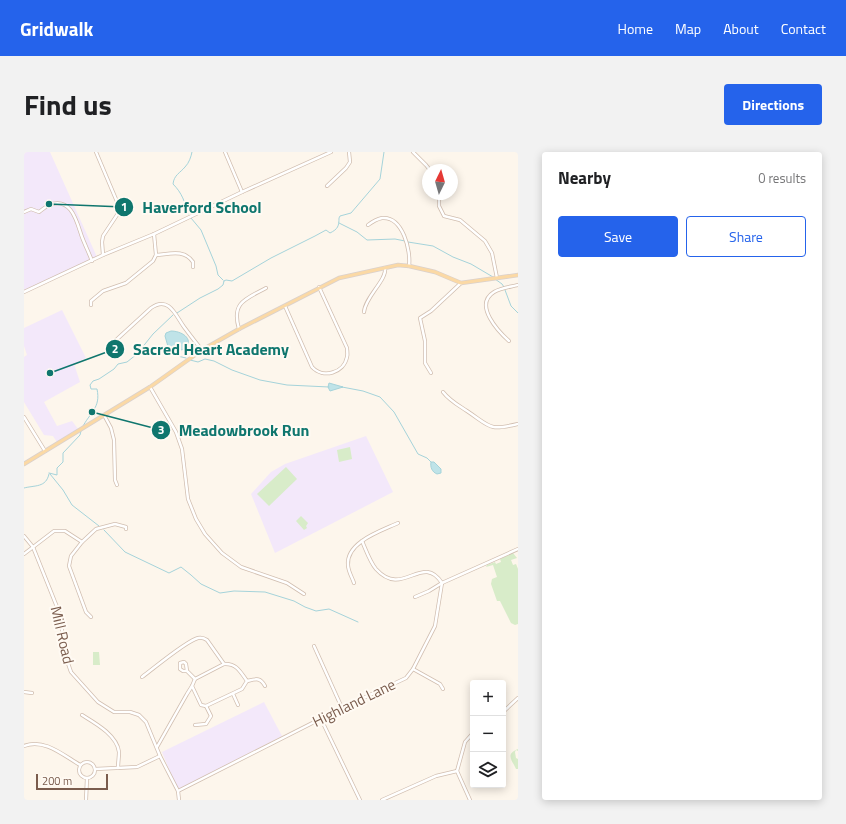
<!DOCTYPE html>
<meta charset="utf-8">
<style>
:root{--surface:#fff;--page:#f2f2f2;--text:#202124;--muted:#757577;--line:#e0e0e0;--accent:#2563eb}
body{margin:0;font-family:"Titillium Web",sans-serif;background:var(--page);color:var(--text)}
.controls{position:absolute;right:12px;bottom:12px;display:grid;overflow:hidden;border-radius:4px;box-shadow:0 2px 10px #0003}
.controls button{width:36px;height:36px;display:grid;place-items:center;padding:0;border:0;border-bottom:1px solid var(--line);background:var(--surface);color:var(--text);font:20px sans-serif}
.compass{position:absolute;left:398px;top:12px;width:36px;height:36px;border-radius:50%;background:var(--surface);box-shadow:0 2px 10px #0003;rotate:5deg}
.scale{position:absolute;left:12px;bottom:10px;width:72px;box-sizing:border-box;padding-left:4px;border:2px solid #7a5c4d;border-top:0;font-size:11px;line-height:14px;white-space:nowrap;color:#7a5c4d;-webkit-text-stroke:3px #fffaf3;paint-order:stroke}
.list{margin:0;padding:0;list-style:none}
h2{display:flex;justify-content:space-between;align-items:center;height:52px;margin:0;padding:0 16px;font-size:17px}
h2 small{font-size:13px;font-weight:400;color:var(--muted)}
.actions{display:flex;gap:8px;padding:12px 16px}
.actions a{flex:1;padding:9px 0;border:1px solid var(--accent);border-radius:4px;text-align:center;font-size:14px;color:var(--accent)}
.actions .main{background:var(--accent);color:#fff}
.icon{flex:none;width:22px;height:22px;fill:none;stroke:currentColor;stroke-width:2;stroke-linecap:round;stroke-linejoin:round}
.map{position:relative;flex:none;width:494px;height:648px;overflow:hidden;border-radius:4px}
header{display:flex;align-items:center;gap:24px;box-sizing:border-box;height:56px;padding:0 20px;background:var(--accent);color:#fff}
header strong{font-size:19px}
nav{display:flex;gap:22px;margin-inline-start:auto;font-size:14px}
.intro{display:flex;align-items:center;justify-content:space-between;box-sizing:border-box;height:96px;padding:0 24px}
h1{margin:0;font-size:28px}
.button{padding:10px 18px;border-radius:4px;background:var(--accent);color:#fff;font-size:14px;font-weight:700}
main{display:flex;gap:24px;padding:0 24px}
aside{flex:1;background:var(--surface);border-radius:4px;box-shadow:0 2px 10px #0003}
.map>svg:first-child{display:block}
.education{fill:#f3e8fa}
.green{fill:#d8ecc9}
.water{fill:#bfe3e8;stroke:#a5d3da}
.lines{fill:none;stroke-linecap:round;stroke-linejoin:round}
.stream{stroke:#a5d3da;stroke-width:1}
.minor-casing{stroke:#d1beb0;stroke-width:4}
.major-casing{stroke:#dad1cd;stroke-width:4.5}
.minor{stroke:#fff;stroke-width:2.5}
.major{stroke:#fbd9a5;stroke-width:3}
.labels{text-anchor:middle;stroke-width:4;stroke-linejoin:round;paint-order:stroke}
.street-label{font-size:15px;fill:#7a5c4d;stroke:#fffaf3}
.leader{fill:none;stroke:#0f766e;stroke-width:1.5}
.callout-dot{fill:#0f766e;stroke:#fffaf3;stroke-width:1.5}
.mark-label{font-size:12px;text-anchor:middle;font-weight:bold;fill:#fff}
.callout-label{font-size:16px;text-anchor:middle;font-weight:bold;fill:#0f766e;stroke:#fffaf3;stroke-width:4;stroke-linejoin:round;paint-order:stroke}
</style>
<header>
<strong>Gridwalk</strong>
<nav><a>Home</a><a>Map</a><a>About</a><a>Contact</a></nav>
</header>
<div class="intro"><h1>Find us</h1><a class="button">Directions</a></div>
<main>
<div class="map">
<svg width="494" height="648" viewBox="0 0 494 648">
<rect width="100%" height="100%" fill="#fdf6ec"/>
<g class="education">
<path d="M0,0H26L73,105L0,138Z"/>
<path d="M38,158L62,206L50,212L56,230L20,250L33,274L48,269L54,277L33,290L29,284L20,283L0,250V205L3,203L0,194V176Z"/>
<path d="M342,284L369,340L251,401L227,342L247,320L261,312Z"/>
<path d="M240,550L258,584L155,637L152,635L138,600Z"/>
</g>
<g class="green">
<path d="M326,295L328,307L315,310L313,298Z"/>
<path d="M262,315L273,327L245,354L233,342Z"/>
<path d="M277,364L284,371L282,374L283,376L280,378L272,369Z"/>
<path d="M489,401L493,406L487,408L489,413L492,412L494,417V472L491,473L487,471L476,449H473L467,432L468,427L473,425L469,413L462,415L463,413L471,410L472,412L477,410L476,407Z"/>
<path d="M69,500H75L76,513H69Z"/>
<path d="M494,597V599L492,598L491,600L492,606L494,607V617H492C488,608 481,602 494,597Z"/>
</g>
<g class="water">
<path d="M147,179C157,179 170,186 162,197L151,199L145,198L141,184L142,181Z"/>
<path d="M305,231L319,235L306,239L304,235Z"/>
<path d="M407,310H410L417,317V321L413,322C408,320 406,315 407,310Z"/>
</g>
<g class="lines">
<g class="stream">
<path d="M164,62C161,50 158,41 149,32C150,23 156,21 161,15C165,11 167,5 168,0"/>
<path d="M167,66L177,78L192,114L194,123L199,128"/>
<path d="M315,71L333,80L343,88L371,87L381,89"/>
<path d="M384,90L409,94L429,105L447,112L469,125"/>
<path d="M471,127L478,132L480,135"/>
<path d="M200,129L202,128L208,129L247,106L291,84L302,78L306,81C314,77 315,74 315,66L316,64L327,61L356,27L360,0"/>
<path d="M481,138L487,154L494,161"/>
<path d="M153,161L176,146L194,137L199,133L200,129"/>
<path d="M119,196L162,206"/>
<path d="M166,208L174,210L181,207L190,209L208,218L236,228L263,233L305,235"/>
<path d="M318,235L339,239L356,245L370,260L394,302L403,306L407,310"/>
<path d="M58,276C66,260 77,256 73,237H67L66,233L69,229L75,227L90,217L94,212L103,210L113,202L129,182L149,163"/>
<path d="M25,321L33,323V316L39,310V301L56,283L57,279"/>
<path d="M26,322L39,338L48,353L75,374"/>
<path d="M0,336C11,333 22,336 25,322"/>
<path d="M80,378L101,400L145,421L157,415L167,423L177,432L196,441L210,439L241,440L270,449L281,455L292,459L305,457L334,470"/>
</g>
<g class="minor-casing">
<g id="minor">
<path d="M72,0L94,52L93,63L79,84L78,90L79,103"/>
<path d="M201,0L218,40"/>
<path d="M389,0L402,13L406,18"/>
<path d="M303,34L322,16L326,10L325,0"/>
<path d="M415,42V54L420,64L436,68L461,89L468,101L473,126"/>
<path d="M0,60L7,57L15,60C18,58 21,55 25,53C48,44 53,71 58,85C61,93 65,101 68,109"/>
<path d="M344,73C348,70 353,67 358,66C379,64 387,99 385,114"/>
<path d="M132,103C146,102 160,97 169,110V115"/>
<path d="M0,140L79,103L130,82L218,40L307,0"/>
<path d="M67,153V149L79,139L102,131L129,109L132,103L130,82"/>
<path d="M261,154L288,215C299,227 320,221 323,205C324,202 323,199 323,196L295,135"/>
<path d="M340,160C341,145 363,128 361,116"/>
<path d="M215,177C207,150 222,147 242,136"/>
<path d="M485,189C475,180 449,153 470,140C476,136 486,135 494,133"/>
<path d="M90,194L91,189L127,156C145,143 152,164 160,175C166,183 172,191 178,198"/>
<path d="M407,221L401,211V189L396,166L407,159L437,131"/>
<path d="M126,235L152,280L158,297L164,347L172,367L181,382L198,401L217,415L263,431L280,442"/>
<path d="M419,240C426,249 434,253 443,259C467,275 464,279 494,272"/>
<path d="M80,263L87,276L90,288L91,328L93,333"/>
<path d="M0,265L21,299"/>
<path d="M0,384L9,395L37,465L38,476V494L47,520L74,550L90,560H106L115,563L122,570L136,604L154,639L155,648"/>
<path d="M338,389C342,398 346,410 352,417C379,447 398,400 418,431"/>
<path d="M0,402L30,379H41L58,390"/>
<path d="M330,431C328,425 324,419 324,413C322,390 357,379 374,371"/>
<path d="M391,445L405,439L418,431L494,397"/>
<path d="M67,465L62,460L45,414L47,404L58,390L72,377L91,372L102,375V377"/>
<path d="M290,494L318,556"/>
<path d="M200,512C212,511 216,519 223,529L218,537L182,554L177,553L168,534L171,527Z"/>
<path d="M389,517L416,532L419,537"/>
<path d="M163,519H159L156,517V511L160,510L162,512L163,519L171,527"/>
<path d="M118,525C129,517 162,489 174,486C178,485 180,486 183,488L200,512"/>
<path d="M223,529C232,527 236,525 241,534"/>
<path d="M0,540L8,541"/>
<path d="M209,542L214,553"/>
<path d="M479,560L494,546"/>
<path d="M58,563C71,571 93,583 95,600C95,605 94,611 94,616"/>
<path d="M297,567L336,648"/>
<path d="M171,573L182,572L187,564L182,554"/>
<path d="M0,594C20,586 39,603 56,613"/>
<path d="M133,595L163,542L168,534"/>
<circle cx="63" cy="618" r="8"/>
<path d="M71,617L113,615L136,604"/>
<path d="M154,639L318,556L382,526L389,517L411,474L418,431"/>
<path d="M62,648L63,626"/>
<path d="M358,648L412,624L433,619"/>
<path d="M446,648L433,619L441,590L449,581"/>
</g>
</g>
<g class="major-casing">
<path id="major" d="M0,312L126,235L178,198L215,177L315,126L374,113L385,114L411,120L437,131L494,123"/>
</g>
<use href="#minor" class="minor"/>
<use href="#major" class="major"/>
</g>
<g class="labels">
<g class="street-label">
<text transform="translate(38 483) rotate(77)" y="5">Mill Road</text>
<text transform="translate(330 551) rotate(-26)" y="5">Highland Lane</text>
</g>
</g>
<path class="leader" d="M25 52L100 55M26 221L91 197M68 260L137 278"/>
<g class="callout-dot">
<circle cx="25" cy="52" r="4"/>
<circle cx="26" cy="221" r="4"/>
<circle cx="68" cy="260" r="4"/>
<circle cx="100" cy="55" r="10"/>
<circle cx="91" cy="197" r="10"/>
<circle cx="137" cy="278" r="10"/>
</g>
<g class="mark-label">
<text x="100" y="59">1</text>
<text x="91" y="201">2</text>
<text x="137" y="282">3</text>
</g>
<g class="callout-label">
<text x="178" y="61">Haverford School</text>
<text x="187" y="203">Sacred Heart Academy</text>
<text x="220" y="284">Meadowbrook Run</text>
</g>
</svg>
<div class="controls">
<button>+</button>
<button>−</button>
<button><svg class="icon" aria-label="layers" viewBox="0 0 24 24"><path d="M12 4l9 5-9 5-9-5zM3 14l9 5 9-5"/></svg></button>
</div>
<svg class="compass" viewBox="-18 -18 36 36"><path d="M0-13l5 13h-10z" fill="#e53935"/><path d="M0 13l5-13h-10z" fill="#757577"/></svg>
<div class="scale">200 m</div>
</div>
<aside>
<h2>Nearby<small>0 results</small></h2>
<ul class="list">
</ul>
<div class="actions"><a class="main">Save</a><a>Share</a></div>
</aside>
</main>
